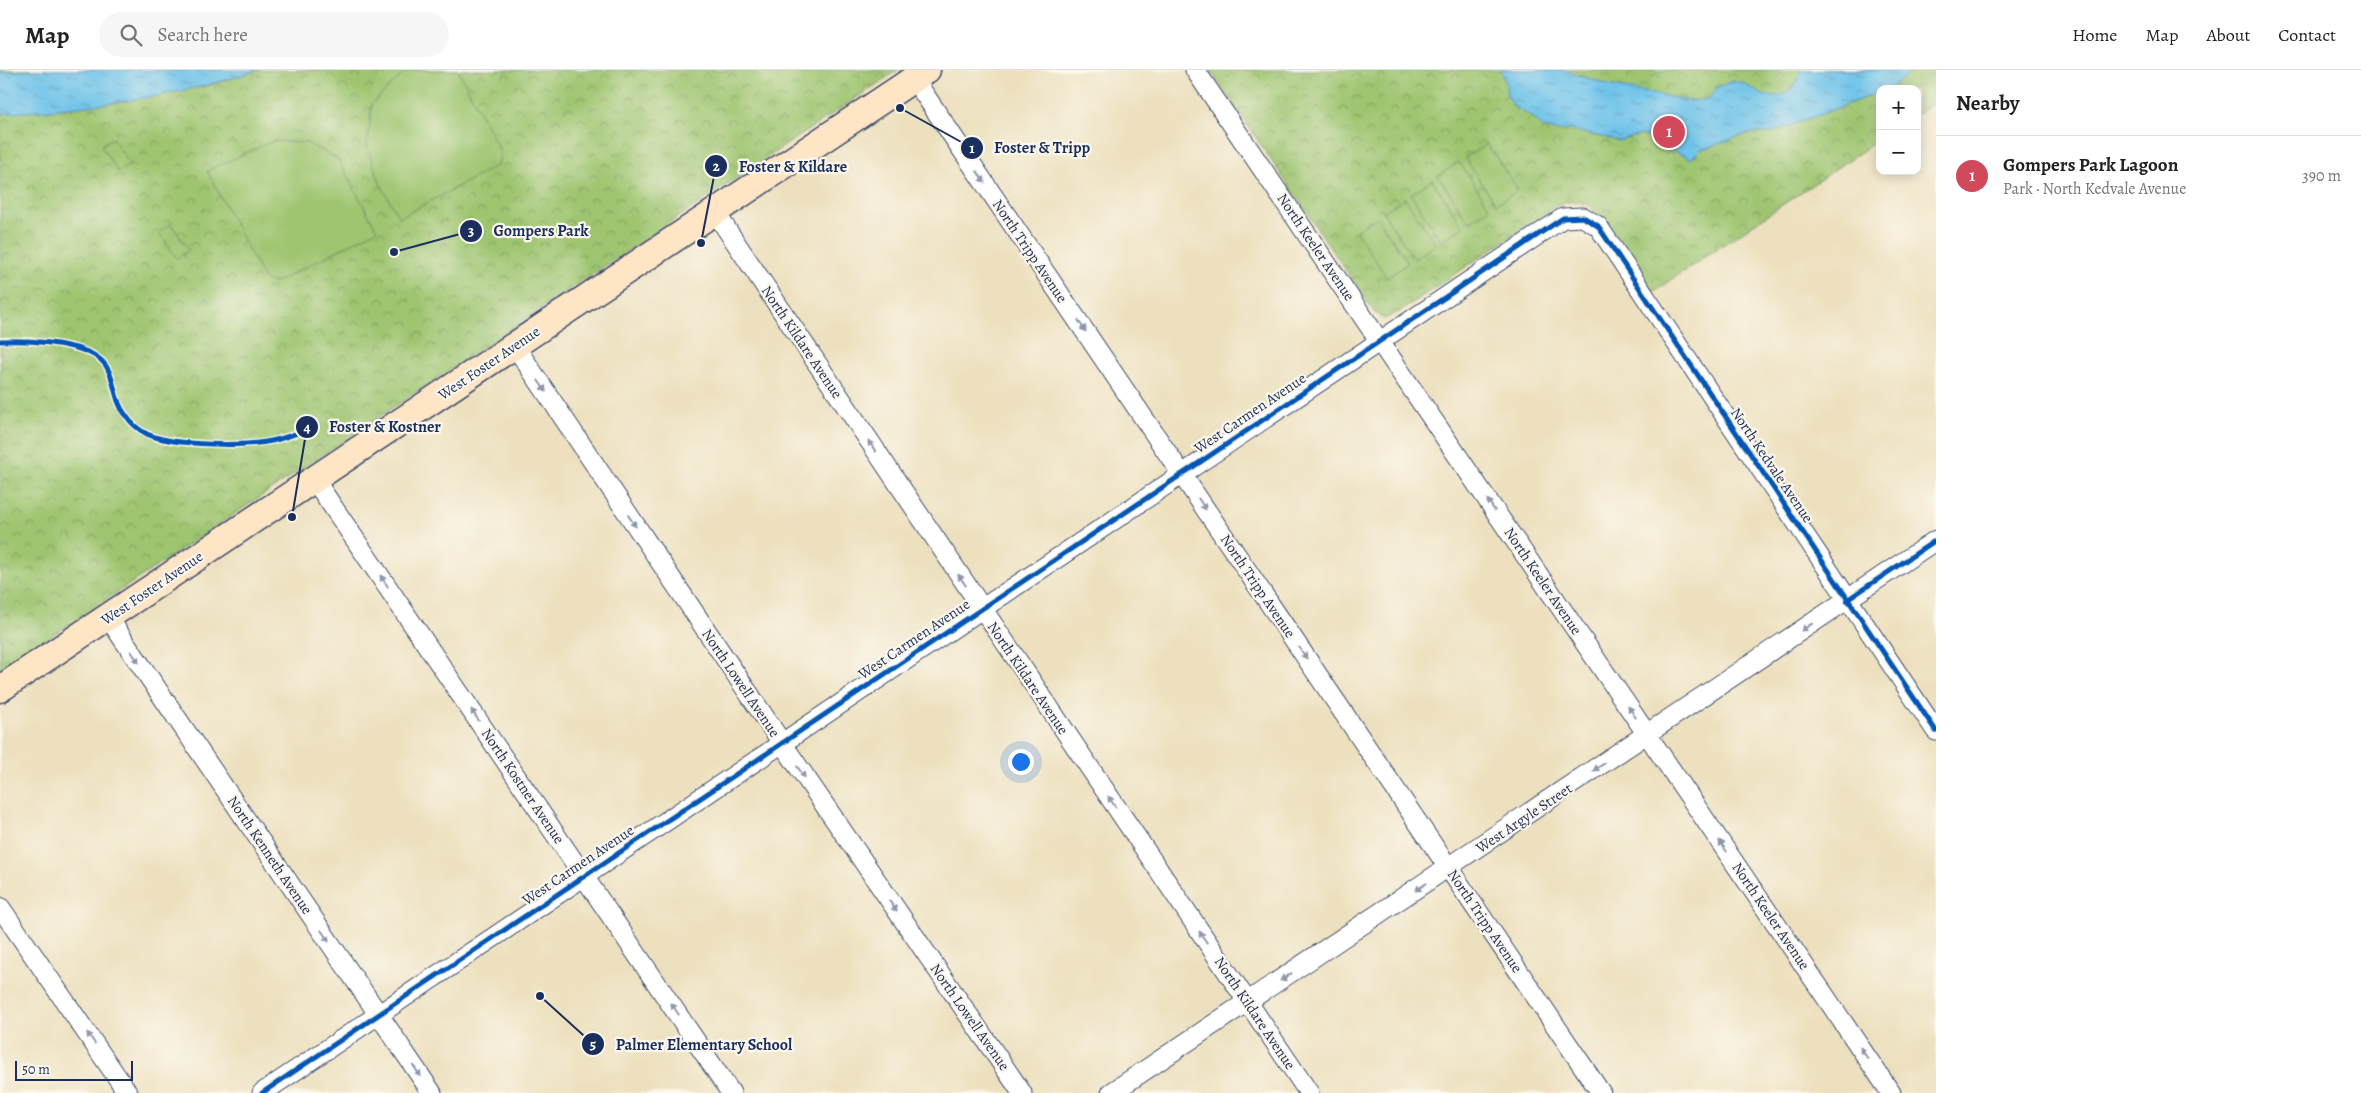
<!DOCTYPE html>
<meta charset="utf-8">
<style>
:root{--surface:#fff;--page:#f6f6f6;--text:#222;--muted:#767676;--line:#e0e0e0;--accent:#d1495b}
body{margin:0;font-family:Alegreya,serif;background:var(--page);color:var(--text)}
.controls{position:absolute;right:15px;top:15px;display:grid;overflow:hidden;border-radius:10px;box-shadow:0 2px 12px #0003}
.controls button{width:45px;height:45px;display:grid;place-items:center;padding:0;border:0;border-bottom:1px solid var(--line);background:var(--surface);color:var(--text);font:25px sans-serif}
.scale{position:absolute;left:15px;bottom:12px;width:118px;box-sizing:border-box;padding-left:5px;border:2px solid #1b2f5e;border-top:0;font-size:14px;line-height:18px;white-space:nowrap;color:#1b2f5e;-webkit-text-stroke:4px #fbf7ec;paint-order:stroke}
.you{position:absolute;left:1020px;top:691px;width:18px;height:18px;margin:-12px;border:4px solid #fff;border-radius:50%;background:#1a73e8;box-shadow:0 0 0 8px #1a73e833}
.badge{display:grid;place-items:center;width:32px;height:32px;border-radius:50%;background:var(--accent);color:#fff;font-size:16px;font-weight:700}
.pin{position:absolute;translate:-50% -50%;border:2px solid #fff;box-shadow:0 1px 5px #0006}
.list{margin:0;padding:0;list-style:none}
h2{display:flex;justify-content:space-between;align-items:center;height:65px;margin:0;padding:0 20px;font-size:21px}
h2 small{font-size:16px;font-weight:400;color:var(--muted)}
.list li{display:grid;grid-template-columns:32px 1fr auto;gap:15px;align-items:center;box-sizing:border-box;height:80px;padding:0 20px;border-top:1px solid var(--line)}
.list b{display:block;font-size:19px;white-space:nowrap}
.list p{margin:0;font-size:16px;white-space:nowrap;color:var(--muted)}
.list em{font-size:16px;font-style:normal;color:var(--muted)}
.icon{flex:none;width:28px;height:28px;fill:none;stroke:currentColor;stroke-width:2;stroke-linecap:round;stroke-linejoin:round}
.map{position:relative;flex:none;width:1936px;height:1023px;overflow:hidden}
header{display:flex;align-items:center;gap:30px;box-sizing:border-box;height:70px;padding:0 25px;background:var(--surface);border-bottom:1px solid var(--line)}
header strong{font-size:24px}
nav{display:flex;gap:28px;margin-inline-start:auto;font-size:18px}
.search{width:350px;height:45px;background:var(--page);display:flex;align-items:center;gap:12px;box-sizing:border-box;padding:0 18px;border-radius:28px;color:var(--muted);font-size:19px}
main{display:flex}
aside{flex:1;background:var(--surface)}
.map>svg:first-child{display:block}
.park{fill:url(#park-crowns);stroke:#5c7a67}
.garden{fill:#9ec570;stroke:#5c7a67}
.water{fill:url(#water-ripples);stroke:#4479a4}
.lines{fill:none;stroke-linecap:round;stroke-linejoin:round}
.minor-casing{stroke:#3a4a6c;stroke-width:21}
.secondary-casing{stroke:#3a4a6c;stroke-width:29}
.minor{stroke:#fff;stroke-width:19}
.secondary{stroke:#fde5c5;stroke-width:26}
.cycleway-casing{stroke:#fbf7ec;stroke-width:8}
.cycleway{stroke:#0057b8;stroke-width:5}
.oneway{fill:#8d97ae}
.labels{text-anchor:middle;stroke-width:4.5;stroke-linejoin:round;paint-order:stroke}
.street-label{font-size:15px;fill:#1b2f5e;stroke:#fbf7ec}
.leader{fill:none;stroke:#1b2f5e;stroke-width:2}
.callout-dot{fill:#1b2f5e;stroke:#fbf7ec;stroke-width:2}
.mark-label{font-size:15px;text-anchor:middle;font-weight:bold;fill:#fff}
.callout-label{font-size:16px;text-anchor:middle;font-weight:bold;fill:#1b2f5e;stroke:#fbf7ec;stroke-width:4.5;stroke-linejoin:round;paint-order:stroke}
</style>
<header>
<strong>Map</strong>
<div class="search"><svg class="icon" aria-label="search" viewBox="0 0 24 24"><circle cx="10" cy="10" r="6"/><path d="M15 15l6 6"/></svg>Search here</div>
<nav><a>Home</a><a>Map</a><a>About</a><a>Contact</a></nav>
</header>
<main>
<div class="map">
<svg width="1936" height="1023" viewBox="0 0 1936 1023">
<defs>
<pattern id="park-crowns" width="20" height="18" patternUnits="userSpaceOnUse" patternTransform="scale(1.25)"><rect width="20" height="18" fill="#9ec570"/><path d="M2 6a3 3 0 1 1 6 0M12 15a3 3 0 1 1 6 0" fill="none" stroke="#80a05f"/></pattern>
<pattern id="water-ripples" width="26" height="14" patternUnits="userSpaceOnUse" patternTransform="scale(1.25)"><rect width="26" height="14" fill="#6ec3ea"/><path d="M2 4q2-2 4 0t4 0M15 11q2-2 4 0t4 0" fill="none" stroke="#5a9fc1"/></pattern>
</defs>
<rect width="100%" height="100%" fill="#fbf7ec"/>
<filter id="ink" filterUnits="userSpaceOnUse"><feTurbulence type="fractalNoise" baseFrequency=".02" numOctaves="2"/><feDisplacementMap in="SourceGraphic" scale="10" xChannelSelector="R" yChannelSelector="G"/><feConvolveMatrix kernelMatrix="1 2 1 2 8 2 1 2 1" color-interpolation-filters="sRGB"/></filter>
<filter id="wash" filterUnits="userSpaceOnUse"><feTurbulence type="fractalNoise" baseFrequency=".0096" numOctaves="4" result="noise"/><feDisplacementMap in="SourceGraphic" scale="20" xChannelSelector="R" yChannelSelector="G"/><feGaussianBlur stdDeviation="1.12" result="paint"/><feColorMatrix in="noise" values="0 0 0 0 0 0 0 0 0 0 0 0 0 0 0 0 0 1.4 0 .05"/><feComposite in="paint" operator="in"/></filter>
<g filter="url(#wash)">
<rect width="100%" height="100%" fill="#ede0be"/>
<g class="park">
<path d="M0,0H38L203,17L258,0H898L0,601Z"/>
<path d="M1210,0H1936V32L1917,44V19H1880V69L1653,222C1640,202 1604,138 1583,133C1573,130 1562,133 1553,138L1399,242L1384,249L1375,243Z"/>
</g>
<g class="garden">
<path d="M410,0H458L501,83L498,95L399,148L380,113L367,77L372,34L404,3Z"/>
<path d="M112,68L130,94L118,102L101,76Z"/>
<path d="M273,71L306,73L338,89L377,160L275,213L264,209L207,101Z"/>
<path d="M1487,74L1518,120L1496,134L1465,88Z"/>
<path d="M1459,92L1490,138L1469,152L1438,106Z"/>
<path d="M1432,110L1463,157L1441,171L1411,124Z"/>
<path d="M1405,128L1436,175L1414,189L1383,142Z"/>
<path d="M1377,147L1408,193L1387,208L1356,161Z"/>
<path d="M171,154L189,180L177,188L159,162Z"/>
</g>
<g class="water">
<path d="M38,0H258C176,28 86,38 0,44V2Z"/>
<path d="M1501,0H1564L1608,15L1690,31L1708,29L1718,17L1733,11L1743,13L1763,25L1781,26L1794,16L1801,0H1914L1889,19H1880V22L1771,63H1750L1700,80L1691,89L1676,82L1656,69L1640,65L1620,71L1570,60L1557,61L1544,58L1532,47L1513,36L1507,25L1506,13Z"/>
</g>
</g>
<g filter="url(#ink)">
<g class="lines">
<g class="minor-casing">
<g id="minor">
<path d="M1195,0L1891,1023"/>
<path d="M914,9L1601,1023"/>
<path d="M715,142L1309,1023"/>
<path d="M515,276L782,673L1022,1023"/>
<path d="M314,409L731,1023"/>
<path d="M108,547L432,1023"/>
<path d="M0,837L128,1023"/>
<path d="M262,1023L1563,148L1583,147L1598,156L1936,661"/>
<path d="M1111,1023L1936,470"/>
</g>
</g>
<g class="secondary-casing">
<path id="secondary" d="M0,619L927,0"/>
</g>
<use href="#minor" class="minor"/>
<use href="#secondary" class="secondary"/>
<g class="cycleway-casing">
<g id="cycleway">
<path d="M0,271C27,270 74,272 97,287C117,300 111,327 125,344C130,352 139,360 147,364C173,376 249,377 276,370C287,367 298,363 309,359"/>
<path d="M1847,530L1936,470"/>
<path d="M262,1023L1563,148L1583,147L1598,156L1936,661"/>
</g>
</g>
<use href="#cycleway" class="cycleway"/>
</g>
<defs><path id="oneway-solid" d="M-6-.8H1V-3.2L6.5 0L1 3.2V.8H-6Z" transform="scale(1.25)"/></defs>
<g class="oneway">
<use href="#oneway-solid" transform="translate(981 107) rotate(56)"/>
<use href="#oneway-solid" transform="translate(1082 256) rotate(56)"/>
<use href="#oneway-solid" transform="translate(542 316) rotate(56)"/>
<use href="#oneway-solid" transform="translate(872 376) rotate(-124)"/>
<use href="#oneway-solid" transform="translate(1202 434) rotate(56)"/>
<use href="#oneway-solid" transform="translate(1491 435) rotate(-124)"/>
<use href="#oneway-solid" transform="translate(632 451) rotate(56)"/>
<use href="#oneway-solid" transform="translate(962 510) rotate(-124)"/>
<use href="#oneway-solid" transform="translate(384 511) rotate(-124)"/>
<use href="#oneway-solid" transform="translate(1807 557) rotate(147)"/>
<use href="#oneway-solid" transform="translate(1303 583) rotate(56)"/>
<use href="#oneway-solid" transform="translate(135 587) rotate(56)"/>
<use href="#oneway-solid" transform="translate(1632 642) rotate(-124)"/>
<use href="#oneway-solid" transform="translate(475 645) rotate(-124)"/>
<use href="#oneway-solid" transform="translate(1599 697) rotate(146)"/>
<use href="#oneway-solid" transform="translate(801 702) rotate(55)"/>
<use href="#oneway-solid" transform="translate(1112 732) rotate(-124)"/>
<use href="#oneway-solid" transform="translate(1723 776) rotate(-124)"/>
<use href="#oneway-solid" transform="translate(1421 817) rotate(146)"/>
<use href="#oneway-solid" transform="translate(893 836) rotate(55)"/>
<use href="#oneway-solid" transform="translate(325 866) rotate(56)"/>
<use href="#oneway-solid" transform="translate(1203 867) rotate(-124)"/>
<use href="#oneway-solid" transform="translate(1286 907) rotate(147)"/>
<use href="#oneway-solid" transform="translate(675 939) rotate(-124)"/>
<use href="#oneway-solid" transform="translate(91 968) rotate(-125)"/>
<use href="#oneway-solid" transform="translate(1864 983) rotate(-124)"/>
<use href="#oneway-solid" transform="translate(417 1001) rotate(56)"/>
</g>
</g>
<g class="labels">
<g class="street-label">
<text transform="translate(1316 177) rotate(56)" y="5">North Keeler Avenue</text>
<text transform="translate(1030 181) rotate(56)" y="5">North Tripp Avenue</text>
<text transform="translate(802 272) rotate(56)" y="5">North Kildare Avenue</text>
<text transform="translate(489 293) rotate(-34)" y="5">West Foster Avenue</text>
<text transform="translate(1250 343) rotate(-34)" y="5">West Carmen Avenue</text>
<text transform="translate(1772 395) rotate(56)" y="5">North Kedvale Avenue</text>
<text transform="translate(1543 511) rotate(56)" y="5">North Keeler Avenue</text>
<text transform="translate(1258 516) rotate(56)" y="5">North Tripp Avenue</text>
<text transform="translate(152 518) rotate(-34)" y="5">West Foster Avenue</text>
<text transform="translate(914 569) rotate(-34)" y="5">West Carmen Avenue</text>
<text transform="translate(1028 608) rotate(56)" y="5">North Kildare Avenue</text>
<text transform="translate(741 613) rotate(56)" y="5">North Lowell Avenue</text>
<text transform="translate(523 716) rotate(56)" y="5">North Kostner Avenue</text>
<text transform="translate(1524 748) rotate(-34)" y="5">West Argyle Street</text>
<text transform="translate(270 785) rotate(56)" y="5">North Kenneth Avenue</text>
<text transform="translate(578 795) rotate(-34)" y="5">West Carmen Avenue</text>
<text transform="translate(1771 846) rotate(56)" y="5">North Keeler Avenue</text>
<text transform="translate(1485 851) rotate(56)" y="5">North Tripp Avenue</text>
<text transform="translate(1255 943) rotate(56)" y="5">North Kildare Avenue</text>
<text transform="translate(970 947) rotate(55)" y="5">North Lowell Avenue</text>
</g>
</g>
<path class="leader" d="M900 38L972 78M701 173L716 96M394 182L471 161M292 447L307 357M540 926L593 974"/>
<g class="callout-dot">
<circle cx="900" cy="38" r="5"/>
<circle cx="701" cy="173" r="5"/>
<circle cx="394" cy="182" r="5"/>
<circle cx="292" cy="447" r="5"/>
<circle cx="540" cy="926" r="5"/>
<circle cx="972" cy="78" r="12"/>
<circle cx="716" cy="96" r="12"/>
<circle cx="471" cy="161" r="12"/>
<circle cx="307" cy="357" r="12"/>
<circle cx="593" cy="974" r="12"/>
</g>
<g class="mark-label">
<text x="972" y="83">1</text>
<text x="716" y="101">2</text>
<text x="471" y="166">3</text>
<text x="307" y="362">4</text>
<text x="593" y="979">5</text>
</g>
<g class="callout-label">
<text x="1042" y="83">Foster &amp; Tripp</text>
<text x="793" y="102">Foster &amp; Kildare</text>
<text x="541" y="166">Gompers Park</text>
<text x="385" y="362">Foster &amp; Kostner</text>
<text x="704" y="980">Palmer Elementary School</text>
</g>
</svg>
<div class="controls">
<button>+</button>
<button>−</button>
</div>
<div class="scale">50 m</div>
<div class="you"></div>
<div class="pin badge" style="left:1669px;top:62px">1</div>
</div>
<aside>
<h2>Nearby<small></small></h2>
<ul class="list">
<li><span class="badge">1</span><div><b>Gompers Park Lagoon</b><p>Park · North Kedvale Avenue</p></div><em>390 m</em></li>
</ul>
</aside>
</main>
